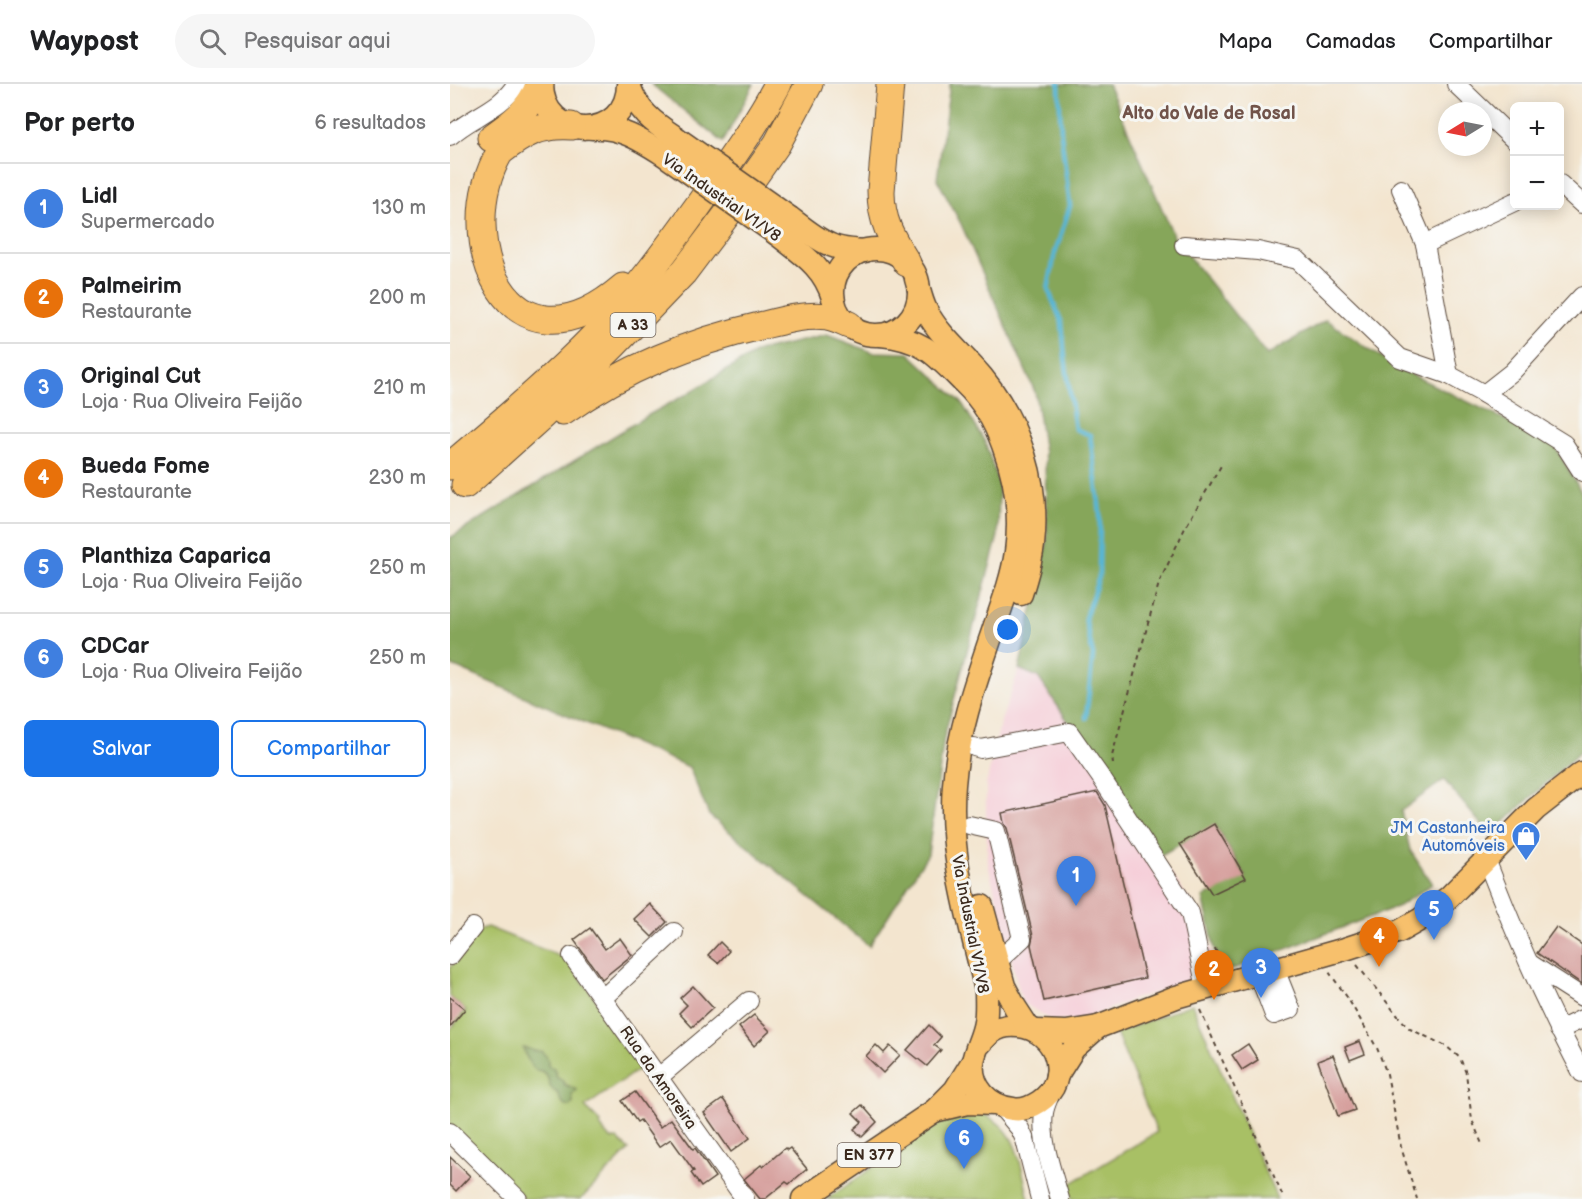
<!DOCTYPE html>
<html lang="pt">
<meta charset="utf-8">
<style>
:root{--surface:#fff;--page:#f6f6f6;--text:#202124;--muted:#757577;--line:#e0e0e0;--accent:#1a73e8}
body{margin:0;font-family:"Balsamiq Sans",sans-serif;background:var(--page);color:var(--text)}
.controls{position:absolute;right:18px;top:18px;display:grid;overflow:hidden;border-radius:9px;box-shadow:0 3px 15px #0003}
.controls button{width:54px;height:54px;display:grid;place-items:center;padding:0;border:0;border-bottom:2px solid var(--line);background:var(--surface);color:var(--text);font:30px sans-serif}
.compass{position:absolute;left:988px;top:18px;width:54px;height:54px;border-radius:50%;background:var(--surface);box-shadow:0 3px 15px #0003;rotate:260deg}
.you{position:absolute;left:558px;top:546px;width:21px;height:21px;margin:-15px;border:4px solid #fff;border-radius:50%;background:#1a73e8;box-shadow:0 0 0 9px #1a73e833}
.badge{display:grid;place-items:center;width:39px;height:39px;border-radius:50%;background:var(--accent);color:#fff;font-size:20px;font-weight:700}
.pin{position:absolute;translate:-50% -50px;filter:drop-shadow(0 2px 3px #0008)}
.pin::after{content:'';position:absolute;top:32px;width:21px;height:18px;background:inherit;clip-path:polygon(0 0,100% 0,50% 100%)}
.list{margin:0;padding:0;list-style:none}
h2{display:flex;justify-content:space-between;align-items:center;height:78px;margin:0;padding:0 24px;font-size:26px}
h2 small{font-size:20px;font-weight:400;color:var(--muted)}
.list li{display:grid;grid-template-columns:39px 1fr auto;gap:18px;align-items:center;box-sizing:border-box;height:90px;padding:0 24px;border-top:2px solid var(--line)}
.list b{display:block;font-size:22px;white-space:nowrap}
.list p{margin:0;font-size:20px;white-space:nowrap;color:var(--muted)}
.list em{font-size:20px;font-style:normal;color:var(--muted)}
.actions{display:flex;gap:12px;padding:18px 24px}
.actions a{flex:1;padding:14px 0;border:2px solid var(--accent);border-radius:9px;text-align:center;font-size:21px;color:var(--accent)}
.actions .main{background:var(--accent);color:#fff}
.icon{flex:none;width:33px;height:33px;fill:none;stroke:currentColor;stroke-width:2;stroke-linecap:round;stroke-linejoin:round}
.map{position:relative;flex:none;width:1132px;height:1115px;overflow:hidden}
header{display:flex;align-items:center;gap:36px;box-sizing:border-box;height:84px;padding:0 30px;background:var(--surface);border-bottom:2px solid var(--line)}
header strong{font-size:28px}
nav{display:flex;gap:33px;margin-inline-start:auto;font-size:21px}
.search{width:420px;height:54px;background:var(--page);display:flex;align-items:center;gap:15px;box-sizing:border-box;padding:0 21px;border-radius:33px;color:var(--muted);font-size:22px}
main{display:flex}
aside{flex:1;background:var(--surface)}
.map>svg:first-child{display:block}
.built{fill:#f6cfd9}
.green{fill:#a8c065;stroke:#727542;stroke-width:1.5;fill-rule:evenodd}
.forest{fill:#86a65a;stroke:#60683c;stroke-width:1.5}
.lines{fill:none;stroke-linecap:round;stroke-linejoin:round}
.stream{stroke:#57b6d5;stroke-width:4.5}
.building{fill:#d69f9c}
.minor-casing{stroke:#574639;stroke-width:20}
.major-casing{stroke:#574639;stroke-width:25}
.highway-casing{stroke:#574639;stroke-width:29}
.path{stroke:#574639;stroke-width:2;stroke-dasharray:4.5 4.5;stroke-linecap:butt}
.minor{stroke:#fff;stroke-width:18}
.major{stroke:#f7c06c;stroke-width:22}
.highway{stroke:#f7c06c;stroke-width:27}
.major-bridge-casing{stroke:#574639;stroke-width:25;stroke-linecap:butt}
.major-bridge{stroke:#f7c06c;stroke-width:22}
.labels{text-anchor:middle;stroke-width:6;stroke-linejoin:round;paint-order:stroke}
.shield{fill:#f6f6f2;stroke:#73675e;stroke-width:1.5}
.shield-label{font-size:15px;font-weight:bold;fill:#3b2a1e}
.street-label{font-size:16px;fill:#3b2a1e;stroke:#f6f6f2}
.shop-label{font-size:16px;fill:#366cbe;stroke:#f6f6f2;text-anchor:end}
.neighbourhood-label{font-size:18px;font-weight:bold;fill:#71534a;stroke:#f6f6f2}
</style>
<header>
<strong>Waypost</strong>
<div class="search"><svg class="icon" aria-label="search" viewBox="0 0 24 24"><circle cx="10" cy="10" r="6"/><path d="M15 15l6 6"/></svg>Pesquisar aqui</div>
<nav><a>Mapa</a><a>Camadas</a><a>Compartilhar</a></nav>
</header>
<main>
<aside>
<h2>Por perto<small>6 resultados</small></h2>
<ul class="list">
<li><span class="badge" style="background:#3f7fe0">1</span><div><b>Lidl</b><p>Supermercado</p></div><em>130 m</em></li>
<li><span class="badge" style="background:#e8710a">2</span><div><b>Palmeirim</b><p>Restaurante</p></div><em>200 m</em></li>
<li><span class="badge" style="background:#3f7fe0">3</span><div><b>Original Cut</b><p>Loja · Rua Oliveira Feijão</p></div><em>210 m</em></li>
<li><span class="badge" style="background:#e8710a">4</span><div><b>Bueda Fome</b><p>Restaurante</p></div><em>230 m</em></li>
<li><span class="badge" style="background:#3f7fe0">5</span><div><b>Planthiza Caparica</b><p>Loja · Rua Oliveira Feijão</p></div><em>250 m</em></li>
<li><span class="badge" style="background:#3f7fe0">6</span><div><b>CDCar</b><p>Loja · Rua Oliveira Feijão</p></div><em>250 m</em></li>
</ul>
<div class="actions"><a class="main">Salvar</a><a>Compartilhar</a></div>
</aside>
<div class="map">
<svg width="1132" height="1115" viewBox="0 0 1132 1115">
<rect width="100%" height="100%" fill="#f6f6f2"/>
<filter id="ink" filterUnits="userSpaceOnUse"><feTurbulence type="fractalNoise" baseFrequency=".0167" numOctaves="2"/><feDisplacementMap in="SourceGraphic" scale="12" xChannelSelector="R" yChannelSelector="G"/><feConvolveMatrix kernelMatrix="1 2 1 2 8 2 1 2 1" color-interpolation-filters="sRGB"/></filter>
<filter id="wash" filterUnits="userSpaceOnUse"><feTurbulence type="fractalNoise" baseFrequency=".008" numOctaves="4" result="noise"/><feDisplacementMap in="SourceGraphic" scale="24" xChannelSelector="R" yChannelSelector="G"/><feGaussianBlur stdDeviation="1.35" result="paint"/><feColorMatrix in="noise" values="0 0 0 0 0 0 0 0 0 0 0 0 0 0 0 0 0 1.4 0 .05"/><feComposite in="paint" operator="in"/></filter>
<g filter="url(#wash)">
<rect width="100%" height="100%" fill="#f3e5cf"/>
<path class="built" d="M569,585L588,593L746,826L770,890L686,914L630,937L601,936L572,918L538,780L536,736V701L550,640Z"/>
<g class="green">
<path d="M37,843L117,875L193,982L135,1023L151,1039L150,1042C155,1048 158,1057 167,1055L179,1066L131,1115H75L0,1043V946L16,926L0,913V884L31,845ZM77,964L82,968H88L98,982L106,989L107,994L115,1001L120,1002L123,1018C111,1011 99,1006 97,991L83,983L75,970Z"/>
<path d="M742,920L827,1115H622L618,1101L707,1048L666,949Z"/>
<path d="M507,1029C514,1029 524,1028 531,1030C569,1042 570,1082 579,1115H377L493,1035Z"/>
</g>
<g class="forest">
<path d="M201,0H304L273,58Z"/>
<path d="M500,0H658L725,155L817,271L876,236L946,283L1103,359L1132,409V666L1040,751L994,696L951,727L960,766L982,800L949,822L770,890L753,813L796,793L765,741L709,772L588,593L569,585L597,459L595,376L585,308L511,140L487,95Z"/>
<path d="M377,251L422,268L459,269L512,319L535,358L549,401L548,452L494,653L478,770L419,862L259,731L239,683L0,581V454L193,334L237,310L308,267Z"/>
<path d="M73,964C80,964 84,969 91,967C97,972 99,975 98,982L104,984L107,994L112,996L115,1001L127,1006L122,1011L123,1018L120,1022L115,1021L110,1016L109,1010C96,1004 102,997 95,990C91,985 91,988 86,986C80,982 75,970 73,964Z"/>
</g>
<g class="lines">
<path class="stream" d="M609,0L611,50L620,122L605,169L598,205L612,239L615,274L625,345L640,351L650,429L649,493L635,534L643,571L636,634"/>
</g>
<g id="blocks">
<g class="building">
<path d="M647,708L655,721L695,894L594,917L581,861L583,852L557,744L554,739L552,729Z"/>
<path d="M764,740L796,794L762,810L730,760Z"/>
<path d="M200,820L217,838L202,853L184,835Z"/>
<path d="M1106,843L1132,861V900L1087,869Z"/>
<path d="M140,844L155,865L170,854L182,871L152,895L124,856Z"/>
<path d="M270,858L279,867L268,879L258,871Z"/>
<path d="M243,902L263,924L242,943L229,929L237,921L230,914Z"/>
<path d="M0,913L15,925L0,943Z"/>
<path d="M304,931L320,947L304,962L289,943Z"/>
<path d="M479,941L491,953L484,961L491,966L477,982L457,966Z"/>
<path d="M910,957L915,970L900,976L895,963Z"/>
<path d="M798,960L808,976L792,986L782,971Z"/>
<path d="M426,961L434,969L440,962L450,971L433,989L416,972Z"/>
<path d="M883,971L905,1026L888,1032L868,977Z"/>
<path d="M185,1008L210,1043L221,1035L243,1065L245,1064L265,1093L251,1103L241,1089L244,1087L221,1055L209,1063L190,1036L187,1038L172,1017Z"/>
<path d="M273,1015L300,1054L281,1068L254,1029Z"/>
<path d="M412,1021L427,1038L412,1053L404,1045L412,1038L403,1029Z"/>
<path d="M335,1064L337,1066L340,1064L357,1085L339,1100L336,1098L315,1115H310L294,1095L311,1081L313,1083Z"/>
<path d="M0,1073L20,1092L6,1107L0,1101Z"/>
</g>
</g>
</g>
<g filter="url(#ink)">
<use href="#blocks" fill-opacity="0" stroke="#574639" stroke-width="1.5"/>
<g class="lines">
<g class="minor-casing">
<g id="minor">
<path d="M1006,0L1064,56"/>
<path d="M0,52C20,33 52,25 66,0"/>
<path d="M1110,100L1132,120"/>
<path d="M951,105L975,160L999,291"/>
<path d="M975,160L1064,118"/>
<path d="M734,161L808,167L848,176L950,274L999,291L1034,310L1101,352L1114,360L1132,388"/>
<path d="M1034,310L1062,288L1132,212"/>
<path d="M524,663L531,665L619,648L652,695L740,829L756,904"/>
<path d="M519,741L546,747L572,855L547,878"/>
<path d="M1036,775C1064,848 1095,920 1132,989"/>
<path d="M0,872L23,843"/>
<path d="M122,872L295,1115"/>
<path d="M1079,879L1132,913"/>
<path d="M808,889L824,931L841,925L825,885"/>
<path d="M153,914L224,848"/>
<path d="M1109,946L1132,935"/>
<path d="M209,993L299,917"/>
<path d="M602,1006C599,1014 595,1021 594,1029C590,1055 603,1090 610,1115"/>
<path d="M552,1024L570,1045L575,1056L590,1115"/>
<path d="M0,1048L68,1115"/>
</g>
</g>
<g class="major-casing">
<g id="major">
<path d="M92,0C92,59 178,58 178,0"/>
<path d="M179,0C186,26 204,39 225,53"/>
<path d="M142,44C169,42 191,56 213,70"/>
<path d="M340,134C354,144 369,158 386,163C395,166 405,166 415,167"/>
<path d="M328,151C352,170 374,183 383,214"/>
<circle cx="426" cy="208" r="43"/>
<path d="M466,195C469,205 471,216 476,226C489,252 514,271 532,293C570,340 590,400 583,461C581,477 576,494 571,510"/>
<path d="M431,251C474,255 486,271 515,300C532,316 545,339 553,361C566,395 571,432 566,468C562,495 552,521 543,547C526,597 508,647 504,701C498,770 520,839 536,906C536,917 537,928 535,938C533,952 525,965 523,978C520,1003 539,1022 563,1025C572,1027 581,1023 589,1018C623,996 607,945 568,942C559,941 549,943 542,948C537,951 533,957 529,961"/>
<path d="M532,822L554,902L565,923L578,943"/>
<path d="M587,947L616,948L648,943L726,913L895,865L950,847L971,835L999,813L1086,725L1132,689"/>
<path d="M607,991L624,964L648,943"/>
<path d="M484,1027L517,1019L544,1020"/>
<path d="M353,1115L484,1027L505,1006L523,977"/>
</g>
</g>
<g class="highway-casing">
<g id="highway">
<path d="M440,0L431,107C431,137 441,153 457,179"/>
<path d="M121,42C90,40 73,50 50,68C0,153 58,301 173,203"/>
<path d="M41,54C65,37 78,28 90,0"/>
<path d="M113,328C175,284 240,258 314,241C334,236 357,230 377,233C385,234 392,238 399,241"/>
<path d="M0,382C51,339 103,295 149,247C185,209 217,165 248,122C276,82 305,43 328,0"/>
<path d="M15,401L93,331L163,262L233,189L282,124L327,60L359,0"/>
</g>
</g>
<g class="path">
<path d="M663,680L662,672L709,499L735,444L772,380"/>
<path d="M765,864L771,881"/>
<path d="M907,881L948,932L960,945L996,962L1010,974L1016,989L1022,1036L1032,1060"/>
<path d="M879,888L897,913L927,964L937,990L951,1063L967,1115"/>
<path d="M750,926L834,1115"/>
</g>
<use href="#minor" class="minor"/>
<use href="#major" class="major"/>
<use href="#highway" class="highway"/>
<g class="major-bridge-casing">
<g id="major-bridge">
<path d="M225,53L340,134"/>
<path d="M213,70L328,151"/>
</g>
</g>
<use href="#major-bridge" class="major-bridge"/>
</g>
</g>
<defs>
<g id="shop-pin" transform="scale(1.5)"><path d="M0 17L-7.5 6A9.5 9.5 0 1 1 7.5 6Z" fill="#3f7fe0" stroke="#f6f6f2"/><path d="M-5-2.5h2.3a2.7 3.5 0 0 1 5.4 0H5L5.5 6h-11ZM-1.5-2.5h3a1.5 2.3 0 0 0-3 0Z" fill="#fff"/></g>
</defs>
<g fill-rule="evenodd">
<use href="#shop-pin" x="1076" y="752"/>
</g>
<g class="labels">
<g class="shield">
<rect x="160.5" y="229" width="45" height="24" rx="4.5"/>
<rect x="387.5" y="1059" width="63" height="24" rx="4.5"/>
</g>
<g class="shield-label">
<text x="183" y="246">A 33</text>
<text x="419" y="1076">EN 377</text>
</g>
<g class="street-label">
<text transform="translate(272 113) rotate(35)" y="6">Via Industrial V1/V8</text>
<text transform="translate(521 840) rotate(79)" y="6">Via Industrial V1/V8</text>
<text transform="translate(209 993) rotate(55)" y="6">Rua da Amoreira</text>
</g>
<g class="shop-label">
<text x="1055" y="749">JM Castanheira<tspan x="1055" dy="18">Automóveis</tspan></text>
</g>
<g class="neighbourhood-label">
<text x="759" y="35">Alto do Vale de Rosal</text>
</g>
</g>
</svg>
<div class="controls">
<button>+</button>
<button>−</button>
</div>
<svg class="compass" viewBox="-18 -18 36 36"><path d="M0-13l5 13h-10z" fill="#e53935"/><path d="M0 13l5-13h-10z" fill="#757577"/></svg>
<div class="you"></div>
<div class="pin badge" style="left:626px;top:822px;background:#3f7fe0">1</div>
<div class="pin badge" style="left:764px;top:916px;background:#e8710a">2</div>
<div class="pin badge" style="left:811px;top:914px;background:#3f7fe0">3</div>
<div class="pin badge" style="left:929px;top:883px;background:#e8710a">4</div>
<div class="pin badge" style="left:984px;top:856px;background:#3f7fe0">5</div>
<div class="pin badge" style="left:514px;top:1085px;background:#3f7fe0">6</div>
</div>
</main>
